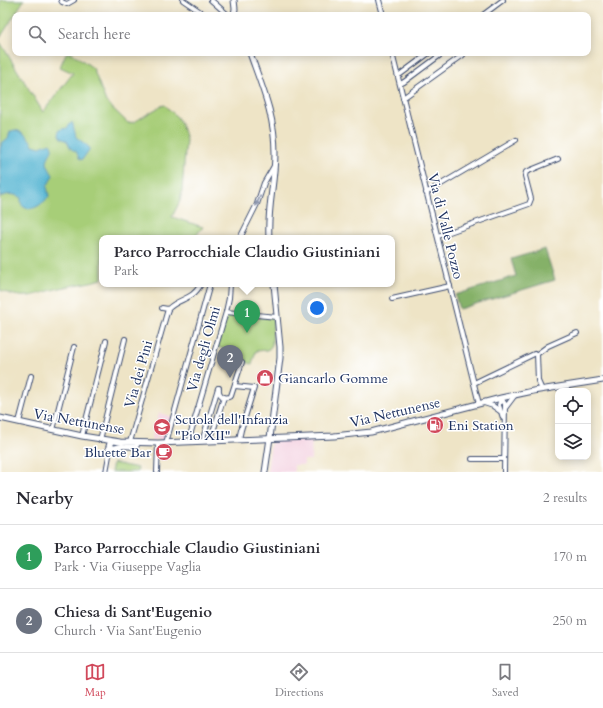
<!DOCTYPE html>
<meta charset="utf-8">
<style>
:root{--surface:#fff;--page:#f7f7f7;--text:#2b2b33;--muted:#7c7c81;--line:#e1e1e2;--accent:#d1495b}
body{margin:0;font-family:Cardo,serif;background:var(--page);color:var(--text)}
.controls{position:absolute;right:12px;bottom:12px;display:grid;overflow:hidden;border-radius:8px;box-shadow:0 2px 10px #0003}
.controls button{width:36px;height:36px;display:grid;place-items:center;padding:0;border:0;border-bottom:1px solid var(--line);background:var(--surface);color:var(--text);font:20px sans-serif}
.you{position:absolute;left:317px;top:308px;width:14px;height:14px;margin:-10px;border:3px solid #fff;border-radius:50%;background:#1a73e8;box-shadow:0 0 0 6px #1a73e833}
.badge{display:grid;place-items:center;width:26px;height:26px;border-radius:50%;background:var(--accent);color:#fff;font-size:13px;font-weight:700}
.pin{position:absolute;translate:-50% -33px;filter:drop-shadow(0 1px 2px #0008)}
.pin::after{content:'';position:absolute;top:21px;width:14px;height:12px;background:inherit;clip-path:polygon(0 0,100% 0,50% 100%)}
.popup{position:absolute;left:99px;top:235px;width:296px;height:52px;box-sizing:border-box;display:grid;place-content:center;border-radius:8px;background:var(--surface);filter:drop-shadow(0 1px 3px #0005);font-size:13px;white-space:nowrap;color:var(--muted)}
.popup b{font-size:15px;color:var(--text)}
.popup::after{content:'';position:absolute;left:50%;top:100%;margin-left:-8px;border:8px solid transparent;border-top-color:var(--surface)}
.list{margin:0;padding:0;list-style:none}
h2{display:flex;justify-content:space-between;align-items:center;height:52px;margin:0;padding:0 16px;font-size:17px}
h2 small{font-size:13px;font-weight:400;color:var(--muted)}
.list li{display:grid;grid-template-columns:26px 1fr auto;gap:12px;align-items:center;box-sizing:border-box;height:64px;padding:0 16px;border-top:1px solid var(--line)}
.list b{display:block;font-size:15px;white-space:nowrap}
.list p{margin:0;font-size:13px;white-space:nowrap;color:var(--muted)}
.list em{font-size:13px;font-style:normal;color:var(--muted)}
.icon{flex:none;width:22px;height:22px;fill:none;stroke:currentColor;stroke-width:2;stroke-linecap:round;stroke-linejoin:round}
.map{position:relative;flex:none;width:603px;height:472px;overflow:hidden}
.search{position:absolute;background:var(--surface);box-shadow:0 2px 10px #0003;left:12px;right:12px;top:12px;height:44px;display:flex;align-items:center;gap:10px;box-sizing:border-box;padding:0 14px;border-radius:8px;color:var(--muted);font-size:15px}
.sheet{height:180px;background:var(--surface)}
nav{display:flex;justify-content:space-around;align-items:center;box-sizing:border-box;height:56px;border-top:1px solid var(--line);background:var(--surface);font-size:11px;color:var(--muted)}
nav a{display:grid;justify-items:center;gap:2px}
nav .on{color:var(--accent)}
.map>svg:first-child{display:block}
.built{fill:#f3cfdf}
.green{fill:#a7ce78;stroke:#617e6b}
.forest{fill:#85b168;stroke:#507063}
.water{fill:#52b4d1;stroke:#367298}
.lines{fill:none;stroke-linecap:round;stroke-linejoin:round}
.minor-casing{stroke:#3b4a6e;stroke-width:6}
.major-casing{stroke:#3b4a6e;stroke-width:7}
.minor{stroke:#fff;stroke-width:4}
.major{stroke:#fff;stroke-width:5}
.oneway{fill:#8d97ae}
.labels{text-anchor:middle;stroke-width:3;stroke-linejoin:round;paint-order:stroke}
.street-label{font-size:14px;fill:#1b2f5e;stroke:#fff}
.poi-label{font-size:14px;fill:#1b2f5e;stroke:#fff;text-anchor:start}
</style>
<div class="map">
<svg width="603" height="472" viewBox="0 0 603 472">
<rect width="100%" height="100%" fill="#fff"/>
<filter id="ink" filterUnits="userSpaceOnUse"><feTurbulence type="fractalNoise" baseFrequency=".025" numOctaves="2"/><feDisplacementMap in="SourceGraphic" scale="8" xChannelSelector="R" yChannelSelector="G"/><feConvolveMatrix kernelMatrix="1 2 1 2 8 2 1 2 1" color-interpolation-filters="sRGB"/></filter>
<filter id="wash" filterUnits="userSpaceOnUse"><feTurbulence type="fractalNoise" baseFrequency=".012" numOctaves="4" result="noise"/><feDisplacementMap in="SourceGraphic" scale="16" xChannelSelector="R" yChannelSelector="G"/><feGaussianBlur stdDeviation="0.9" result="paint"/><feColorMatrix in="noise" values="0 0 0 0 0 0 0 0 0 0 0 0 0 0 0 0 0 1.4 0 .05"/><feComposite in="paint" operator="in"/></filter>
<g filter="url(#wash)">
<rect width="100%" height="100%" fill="#eee4c6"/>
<g class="built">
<path d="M159,413L172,417L165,440H157L158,438L156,437L155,440H151Z"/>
<path d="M277,440H312L311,460H304V465H294V472H267L271,443Z"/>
</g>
<g class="green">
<path d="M0,0H24L0,38Z"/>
<path d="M0,42L43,112L73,73L60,67L66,53H72L93,68L106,102L128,123L134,122L161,106L165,105L177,117L181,124L186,139L182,191L180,201L172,217L203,227L194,238H102V279C88,283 74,285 60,288C34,294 27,302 0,290Z"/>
<path d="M226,315L272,318L273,321L272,345L268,350L256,351L252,364L227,356L229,350L217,347Z"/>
<path d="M113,463L138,468L137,472H111Z"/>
</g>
<path class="forest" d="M545,249L555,280L459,309L455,295L516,276L511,259Z"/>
<g class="water">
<path d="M72,122L73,125L76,137L89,147V150L82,160L79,158L76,151C70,150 70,146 67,141L61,138L59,135L60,130L67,128Z"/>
<path d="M14,130C23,131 29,137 33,145L40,147L50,143C56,151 47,154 47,163C48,167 51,172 53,175L47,187L49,196C45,202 32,213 24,207C21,206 21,201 21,198C15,193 6,194 0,197V149L2,143L8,138L10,132Z"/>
</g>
</g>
<g filter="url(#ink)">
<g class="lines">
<g class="minor-casing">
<g id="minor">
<path d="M61,0L62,2L67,4L74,0"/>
<path d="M183,0L205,15"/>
<path d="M211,0L228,15"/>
<path d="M379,0L383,15"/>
<path d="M483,15L503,0"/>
<path d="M392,53L479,404"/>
<path d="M398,76L429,53"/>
<path d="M400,84L404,82L443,53"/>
<path d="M403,98L463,55"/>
<path d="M426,193L516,140"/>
<path d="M438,236L529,204L531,199L525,176L526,172L558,159"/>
<path d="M240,238L257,204L264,183L274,166"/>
<path d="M392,299L450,286"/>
<path d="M162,308L168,309"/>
<path d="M226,312L277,317"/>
<path d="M474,383L534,354"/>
<path d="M235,386L254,388L241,430L239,439"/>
<path d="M219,388C218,395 224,400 231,396L242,362"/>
<path d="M542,390L538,381L537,354L548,346L577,333"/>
<path d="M501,398L505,404L504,472"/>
<path d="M501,398L499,405L503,418"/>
<path d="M484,403L493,406L500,411"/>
<path d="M506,407L515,395"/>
<path d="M19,422L31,376"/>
<path d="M53,430L74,347"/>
<path d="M82,436L106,341"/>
<path d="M100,440L125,339"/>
<path d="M110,441L108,448L110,450L112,448L111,441"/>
<path d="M204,441V435L218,388"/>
<path d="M210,441L224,397"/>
<path d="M130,442L168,309C180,297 192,301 201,284"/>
<path d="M190,442L191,432L226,312L229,298L230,284"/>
<path d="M166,443L210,284"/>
<path d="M112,448L122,446L136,447L138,443"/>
<path d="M472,459H504"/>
<path d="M106,472L110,450"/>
<path d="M157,472L158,443"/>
</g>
</g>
<g class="major-casing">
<g id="major">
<path d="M234,14L235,9L234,0"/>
<path d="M250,53C262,87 275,116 275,153C275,182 267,209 269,238"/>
<path d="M0,418L82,436L120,442L158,443L334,436L371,432L501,398L533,391L603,380"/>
<path d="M265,472L270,438L280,358V347L274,284"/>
</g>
</g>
<use href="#minor" class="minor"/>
<use href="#major" class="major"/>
</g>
<defs><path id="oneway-solid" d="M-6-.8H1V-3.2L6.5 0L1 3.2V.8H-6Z"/></defs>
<use class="oneway" href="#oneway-solid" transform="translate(258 201) rotate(114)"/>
</g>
<defs>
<g id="shop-disc" transform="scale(0.9)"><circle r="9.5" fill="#d1495b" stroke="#fff"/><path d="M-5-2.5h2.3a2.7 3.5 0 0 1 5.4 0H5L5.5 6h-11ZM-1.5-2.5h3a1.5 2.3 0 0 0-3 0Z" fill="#fff"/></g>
<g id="fuel-disc" transform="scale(0.9)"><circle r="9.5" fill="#d1495b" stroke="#fff"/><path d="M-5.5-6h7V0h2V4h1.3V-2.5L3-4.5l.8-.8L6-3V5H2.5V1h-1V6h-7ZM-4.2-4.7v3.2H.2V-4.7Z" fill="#fff"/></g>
<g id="school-disc" transform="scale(0.9)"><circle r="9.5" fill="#d1495b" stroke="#fff"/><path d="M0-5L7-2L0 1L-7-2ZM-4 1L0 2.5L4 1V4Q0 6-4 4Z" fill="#fff"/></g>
<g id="cafe-disc" transform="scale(0.9)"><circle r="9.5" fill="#d1495b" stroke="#fff"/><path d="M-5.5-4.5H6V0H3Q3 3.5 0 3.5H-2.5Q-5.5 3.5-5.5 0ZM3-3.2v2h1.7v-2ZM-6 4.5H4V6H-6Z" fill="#fff"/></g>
</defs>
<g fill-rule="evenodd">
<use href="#shop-disc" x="265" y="378"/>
<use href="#fuel-disc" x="435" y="425"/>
<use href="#school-disc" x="162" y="427"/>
<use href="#cafe-disc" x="164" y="452"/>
</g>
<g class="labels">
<g class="street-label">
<text transform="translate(446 226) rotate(76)" y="5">Via di Valle Pozzo</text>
<text transform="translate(203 349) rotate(-74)" y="5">Via degli Olmi</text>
<text transform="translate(138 374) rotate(-74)" y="5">Via dei Pini</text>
<text transform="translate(395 412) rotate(-13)" y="5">Via Nettunense</text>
<text transform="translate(79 421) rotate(10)" y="5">Via Nettunense</text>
</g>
<g class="poi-label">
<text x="278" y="383">Giancarlo Gomme</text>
<text x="175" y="424">Scuola dell'Infanzia<tspan x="175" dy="16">"Pio XII"</tspan></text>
<text x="448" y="430">Eni Station</text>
<text x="151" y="457" text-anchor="end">Bluette Bar</text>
</g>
</g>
</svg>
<div class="controls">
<button><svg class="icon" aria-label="locate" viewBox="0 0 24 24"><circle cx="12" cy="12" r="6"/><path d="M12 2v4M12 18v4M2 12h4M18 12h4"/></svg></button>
<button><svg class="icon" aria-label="layers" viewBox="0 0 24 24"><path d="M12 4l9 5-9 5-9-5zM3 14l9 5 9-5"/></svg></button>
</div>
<div class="you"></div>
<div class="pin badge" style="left:247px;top:333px;background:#2e9e5b">1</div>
<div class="popup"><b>Parco Parrocchiale Claudio Giustiniani</b>Park</div>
<div class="pin badge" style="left:230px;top:378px;background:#6b7280">2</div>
<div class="search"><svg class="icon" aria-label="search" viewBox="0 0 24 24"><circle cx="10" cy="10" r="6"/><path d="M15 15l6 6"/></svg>Search here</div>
</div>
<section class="sheet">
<h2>Nearby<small>2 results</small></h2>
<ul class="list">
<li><span class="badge" style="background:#2e9e5b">1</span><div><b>Parco Parrocchiale Claudio Giustiniani</b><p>Park · Via Giuseppe Vaglia</p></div><em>170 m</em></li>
<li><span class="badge" style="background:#6b7280">2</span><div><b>Chiesa di Sant'Eugenio</b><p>Church · Via Sant'Eugenio</p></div><em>250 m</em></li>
</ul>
</section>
<nav>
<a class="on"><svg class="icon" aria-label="map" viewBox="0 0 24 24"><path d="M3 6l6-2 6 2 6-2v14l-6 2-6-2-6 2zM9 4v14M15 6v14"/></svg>Map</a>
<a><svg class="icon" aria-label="directions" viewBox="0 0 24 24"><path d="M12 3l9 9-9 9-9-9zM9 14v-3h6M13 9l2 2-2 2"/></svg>Directions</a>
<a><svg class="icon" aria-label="saved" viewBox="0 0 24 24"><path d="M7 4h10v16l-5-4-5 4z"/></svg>Saved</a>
</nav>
